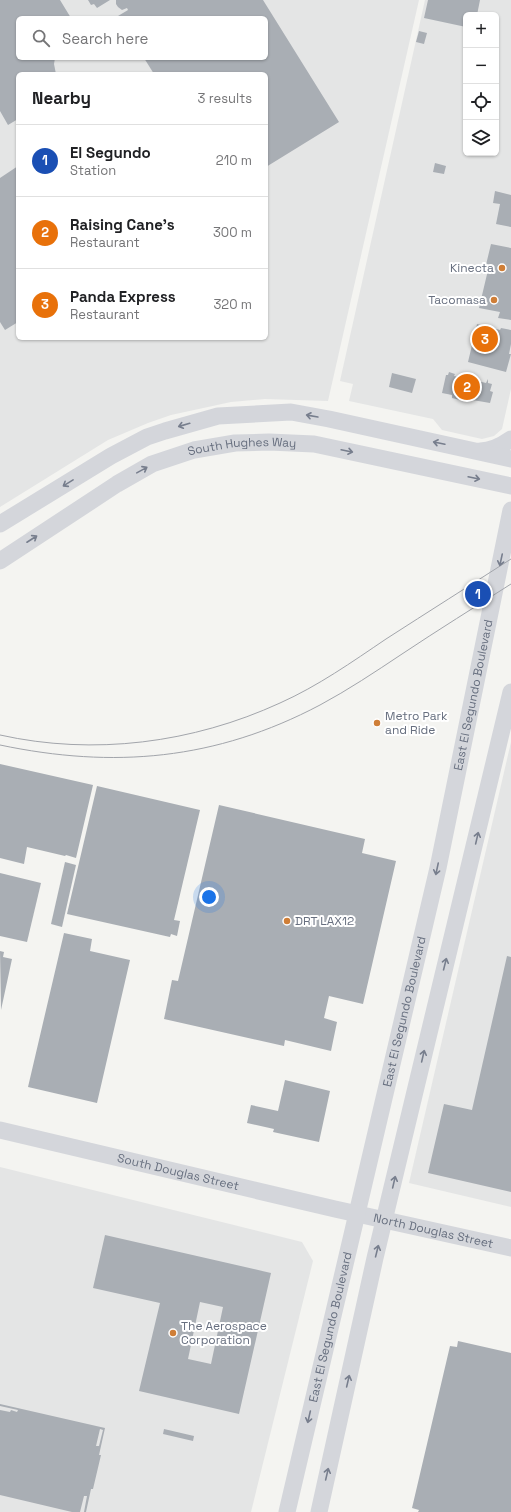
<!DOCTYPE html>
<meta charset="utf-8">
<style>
:root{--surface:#fff;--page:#f6f6f6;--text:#202124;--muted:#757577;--line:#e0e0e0;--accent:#1a73e8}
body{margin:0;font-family:"Space Grotesk",sans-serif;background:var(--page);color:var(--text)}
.controls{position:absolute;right:12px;top:12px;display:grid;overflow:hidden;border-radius:6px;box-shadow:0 1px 3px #0004}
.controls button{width:36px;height:36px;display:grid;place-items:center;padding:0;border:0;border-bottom:1px solid var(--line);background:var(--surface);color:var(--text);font:20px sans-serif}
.you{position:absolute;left:209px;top:897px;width:14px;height:14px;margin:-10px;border:3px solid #fff;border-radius:50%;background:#1a73e8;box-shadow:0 0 0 6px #1a73e833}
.badge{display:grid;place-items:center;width:26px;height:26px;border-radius:50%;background:var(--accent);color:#fff;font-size:13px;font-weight:700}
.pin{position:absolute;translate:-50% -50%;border:2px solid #fff;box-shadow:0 1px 4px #0006}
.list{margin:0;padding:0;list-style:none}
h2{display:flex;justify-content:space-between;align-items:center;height:52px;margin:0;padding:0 16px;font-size:17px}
h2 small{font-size:13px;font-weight:400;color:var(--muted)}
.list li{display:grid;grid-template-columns:26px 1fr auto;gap:12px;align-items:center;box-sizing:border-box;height:72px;padding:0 16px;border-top:1px solid var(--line)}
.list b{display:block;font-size:15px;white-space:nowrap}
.list p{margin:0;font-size:13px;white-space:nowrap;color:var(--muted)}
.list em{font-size:13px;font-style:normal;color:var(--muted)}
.icon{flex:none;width:22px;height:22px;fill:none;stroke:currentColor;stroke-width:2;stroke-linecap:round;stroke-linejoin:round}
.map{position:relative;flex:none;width:511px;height:1512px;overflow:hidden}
.search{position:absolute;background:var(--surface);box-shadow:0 1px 3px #0004;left:16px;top:16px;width:252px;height:44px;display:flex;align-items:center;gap:10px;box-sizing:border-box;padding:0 14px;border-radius:6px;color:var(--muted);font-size:15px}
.panel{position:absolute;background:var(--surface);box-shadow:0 1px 3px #0004;left:16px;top:72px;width:252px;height:268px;border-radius:6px}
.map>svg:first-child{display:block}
.built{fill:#e4e5e5;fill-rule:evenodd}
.building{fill:#a9aeb4;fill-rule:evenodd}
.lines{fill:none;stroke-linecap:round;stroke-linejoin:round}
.secondary{stroke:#d4d6db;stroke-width:17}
.tram{stroke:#a2a5ab;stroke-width:1}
.oneway{stroke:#777e8d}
.poi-dot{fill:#cf7e37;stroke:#fff;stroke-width:1.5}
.labels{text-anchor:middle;stroke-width:4;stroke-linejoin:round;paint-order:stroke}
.poi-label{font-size:12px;fill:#676f7f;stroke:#fff;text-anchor:start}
.street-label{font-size:12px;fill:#676f7f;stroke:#fff}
</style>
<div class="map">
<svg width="511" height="1512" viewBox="0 0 511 1512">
<rect width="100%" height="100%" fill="#f4f4f1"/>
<g class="built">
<path d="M0,0H419L328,401L265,399L231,402L171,415L148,423L108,440L0,507ZM18,18H266V58H18ZM18,74H266V338H18Z"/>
<path d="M425,0H511V389L502,429L494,436L482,439L442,430L433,419L349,401L353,384L340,381ZM466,15H496V153H466Z"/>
<path d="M511,742V1207L409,1183Z"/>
<path d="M0,1167L302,1242L313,1261L251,1512H0Z"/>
</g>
<g class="building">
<path d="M0,0H60L71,18H18V58H55L54,64L56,74H18V119L8,125L0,111Z"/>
<path d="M88,0H110L97,8L94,4L91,5Z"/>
<path d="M116,0H263L339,122L266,167V74H154L144,58H266V18H119L118,16L128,10L127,8L122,10L118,7L116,4Z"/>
<path d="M428,0H480L477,15H466V27L424,18Z"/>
<path d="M419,31L427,33L424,44L416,42Z"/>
<path d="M435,163L446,166L444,174L433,172Z"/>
<path d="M18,166V322L5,330L0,322V178Z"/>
<path d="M495,191L511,195V227L496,224L500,204L493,203Z"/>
<path d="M491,244L511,248V320L498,318L500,312L479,308L488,270L485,269Z"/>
<path d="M477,324L500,330L501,328L511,330V344L509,354H511L506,372L468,362Z"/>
<path d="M449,372L455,374L454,376L459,377L460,375L465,376V378L486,383L488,379V383L492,384L490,391L493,392L490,403L461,398L460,400L452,398V395L442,393L446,375H448Z"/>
<path d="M392,373L416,379L412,393L389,387Z"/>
<path d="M0,764L93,785L76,858L66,855L65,856L27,847L24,864L0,858Z"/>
<path d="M97,786L200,810L174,920L180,921L177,936L171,934L170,937L67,914Z"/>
<path d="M219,805L365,839L362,853L396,861L363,1004L329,996L324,1018L337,1022L331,1051L285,1040L284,1046L164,1019L172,980L178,981Z"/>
<path d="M65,862L76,865L62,927L51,924Z"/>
<path d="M0,873L41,883L27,942L0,936Z"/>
<path d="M64,933L92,939L90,951L130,960L97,1103L28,1087Z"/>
<path d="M0,951L4,952L3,957L12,959L1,1010Z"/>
<path d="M507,956L511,957V1192L428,1173L444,1104L472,1110Z"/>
<path d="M285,1080L330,1091L319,1142L273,1132L274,1129L247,1123L251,1105L278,1111Z"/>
<path d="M105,1235L271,1273L239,1414L139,1391L160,1303L93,1288ZM200,1302L223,1307L211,1364L188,1359Z"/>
<path d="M458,1341L511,1353V1512H418L419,1510L412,1508L450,1346L457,1347Z"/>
<path d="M0,1404L105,1428L99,1455H101L93,1489H91L86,1512H84L87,1496H84L80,1512H72L0,1495V1410L10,1412L11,1410L17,1412L18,1410L0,1406ZM100,1429L103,1430L99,1446H96Z"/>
<path d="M164,1429L194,1436L193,1441L163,1434Z"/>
</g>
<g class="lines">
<g class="secondary">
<path d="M480,451C492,451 501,446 511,439"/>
<path d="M0,524L111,456L147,437L165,431L218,416L291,412L329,419L511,459"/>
<path id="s1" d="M0,561L117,484L152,464L194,450L235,443L269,442L314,444L511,486"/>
<path id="s2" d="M0,1130L335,1209L511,1248"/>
<path id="s3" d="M287,1512L438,868L511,510"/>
<path d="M319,1512L375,1258L511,692"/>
</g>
<g class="tram">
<path d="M0,735C94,756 193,743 280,703C318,686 352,662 386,639C428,612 469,586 511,559"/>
<path d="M0,745C114,769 216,760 320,705C348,690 375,672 402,654C438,630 475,607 511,584"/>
</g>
</g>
<defs><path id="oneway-shaft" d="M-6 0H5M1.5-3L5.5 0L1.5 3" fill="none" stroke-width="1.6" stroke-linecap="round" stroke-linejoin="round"/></defs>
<g class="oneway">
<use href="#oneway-shaft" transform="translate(312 416) rotate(-170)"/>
<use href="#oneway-shaft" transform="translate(184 425) rotate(164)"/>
<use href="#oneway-shaft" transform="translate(439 443) rotate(-168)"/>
<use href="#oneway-shaft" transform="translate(347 451) rotate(12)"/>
<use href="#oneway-shaft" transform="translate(142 470) rotate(-29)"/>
<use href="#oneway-shaft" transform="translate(474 478) rotate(12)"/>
<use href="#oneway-shaft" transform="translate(68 483) rotate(148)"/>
<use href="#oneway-shaft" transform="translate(32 539) rotate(-33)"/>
<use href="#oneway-shaft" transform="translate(501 560) rotate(102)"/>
<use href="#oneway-shaft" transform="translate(477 838) rotate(-77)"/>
<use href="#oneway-shaft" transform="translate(437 869) rotate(102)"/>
<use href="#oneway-shaft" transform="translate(445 964) rotate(-76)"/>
<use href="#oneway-shaft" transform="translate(423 1056) rotate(-77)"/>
<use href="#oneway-shaft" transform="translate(394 1182) rotate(-77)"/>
<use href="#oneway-shaft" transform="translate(377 1251) rotate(-76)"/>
<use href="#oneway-shaft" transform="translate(348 1381) rotate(-77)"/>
<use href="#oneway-shaft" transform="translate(309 1417) rotate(103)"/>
<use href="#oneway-shaft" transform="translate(327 1474) rotate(-77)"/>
</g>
<g class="poi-dot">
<circle cx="502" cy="268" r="4"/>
<circle cx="494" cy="300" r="4"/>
<circle cx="377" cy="723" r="4"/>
<circle cx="287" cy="921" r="4"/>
<circle cx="173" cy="1333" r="4"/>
</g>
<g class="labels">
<g class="poi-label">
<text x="494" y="272" text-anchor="end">Kinecta</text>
<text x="486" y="304" text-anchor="end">Tacomasa</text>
<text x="385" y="720">Metro Park<tspan x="385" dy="14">and Ride</tspan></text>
<text x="295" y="925">DRT LAX12</text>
<text x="181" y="1330">The Aerospace<tspan x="181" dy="14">Corporation</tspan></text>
</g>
<g class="street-label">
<text dy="4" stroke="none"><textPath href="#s1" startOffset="273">South Hughes Way</textPath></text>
<text dy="4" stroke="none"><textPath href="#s3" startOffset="838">East El Segundo Boulevard</textPath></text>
<text dy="4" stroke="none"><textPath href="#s3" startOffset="514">East El Segundo Boulevard</textPath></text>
<text dy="4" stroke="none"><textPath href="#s2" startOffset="183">South Douglas Street</textPath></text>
<text dy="4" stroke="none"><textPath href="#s2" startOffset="445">North Douglas Street</textPath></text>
<text dy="4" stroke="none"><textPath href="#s3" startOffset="190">East El Segundo Boulevard</textPath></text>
</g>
</g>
</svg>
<div class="controls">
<button>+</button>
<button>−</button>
<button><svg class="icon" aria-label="locate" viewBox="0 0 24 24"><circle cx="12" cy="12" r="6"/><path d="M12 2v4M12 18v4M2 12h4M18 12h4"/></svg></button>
<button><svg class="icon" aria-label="layers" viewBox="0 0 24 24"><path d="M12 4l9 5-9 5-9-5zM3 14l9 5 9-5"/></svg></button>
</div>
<div class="you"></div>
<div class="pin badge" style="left:478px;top:594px;background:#1a4fb4">1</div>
<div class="pin badge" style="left:467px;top:387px;background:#e8710a">2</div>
<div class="pin badge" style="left:485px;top:339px;background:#e8710a">3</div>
<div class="search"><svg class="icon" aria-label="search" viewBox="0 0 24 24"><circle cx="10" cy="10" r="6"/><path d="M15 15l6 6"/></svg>Search here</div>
<section class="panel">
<h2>Nearby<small>3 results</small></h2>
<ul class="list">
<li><span class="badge" style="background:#1a4fb4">1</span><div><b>El Segundo</b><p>Station</p></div><em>210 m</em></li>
<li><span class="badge" style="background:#e8710a">2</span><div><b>Raising Cane's</b><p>Restaurant</p></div><em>300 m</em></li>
<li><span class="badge" style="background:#e8710a">3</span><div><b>Panda Express</b><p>Restaurant</p></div><em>320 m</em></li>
</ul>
</section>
</div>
